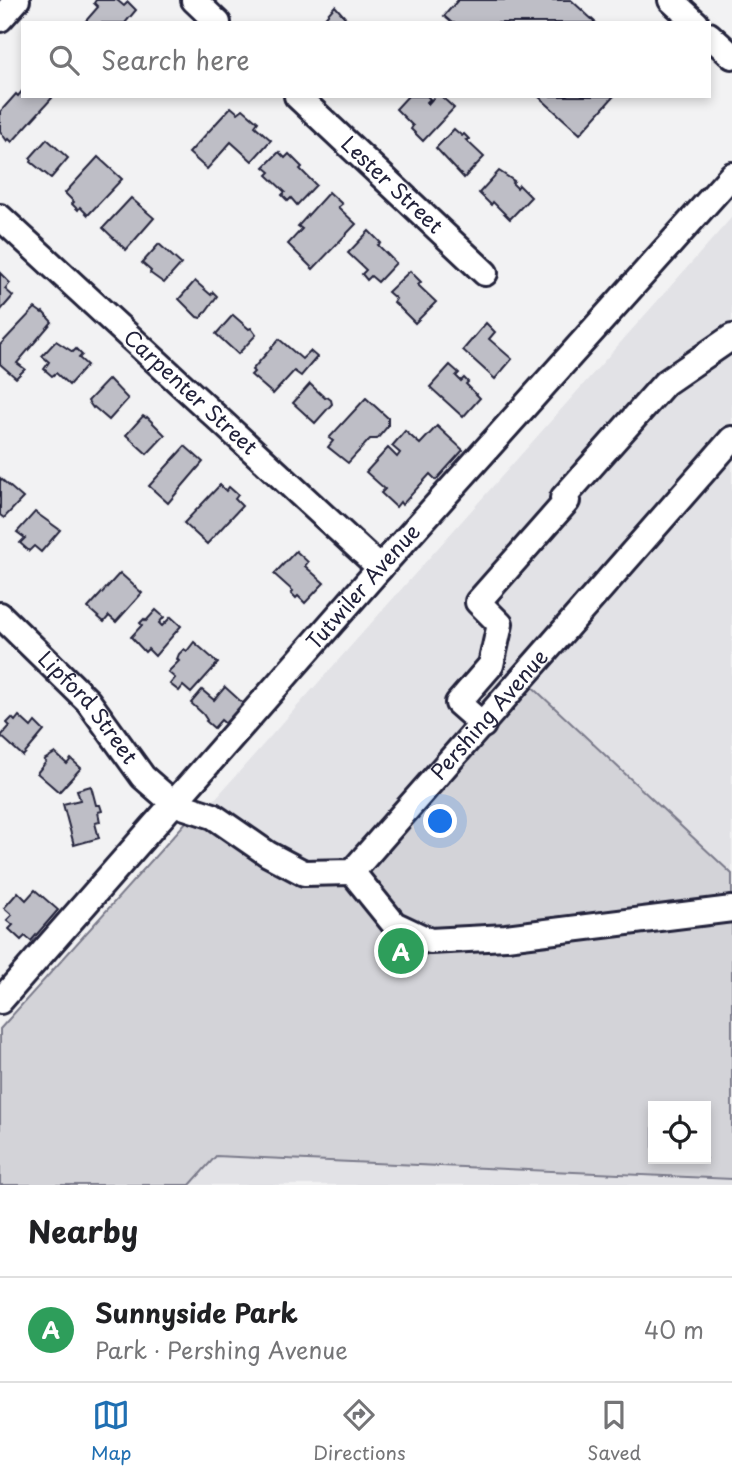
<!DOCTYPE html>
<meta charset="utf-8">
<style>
:root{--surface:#fff;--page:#f6f6f6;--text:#202124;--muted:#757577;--line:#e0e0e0;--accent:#1f6fb2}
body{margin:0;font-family:"Playpen Sans",sans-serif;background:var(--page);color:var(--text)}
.controls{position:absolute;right:21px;bottom:21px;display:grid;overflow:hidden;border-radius:0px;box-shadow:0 4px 10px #0003}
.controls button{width:63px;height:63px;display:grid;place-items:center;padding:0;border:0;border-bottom:2px solid var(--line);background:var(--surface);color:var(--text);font:35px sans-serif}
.you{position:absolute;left:441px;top:822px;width:24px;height:24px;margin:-18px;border:5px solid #fff;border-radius:50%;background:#1a73e8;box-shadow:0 0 0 10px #1a73e833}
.badge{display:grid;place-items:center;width:46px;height:46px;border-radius:50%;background:var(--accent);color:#fff;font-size:23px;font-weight:700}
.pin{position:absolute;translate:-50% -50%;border:4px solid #fff;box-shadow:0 2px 7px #0006}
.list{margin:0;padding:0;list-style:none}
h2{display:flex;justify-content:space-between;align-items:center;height:91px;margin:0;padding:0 28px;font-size:30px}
h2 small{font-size:23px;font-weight:400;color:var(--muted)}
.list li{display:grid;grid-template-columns:46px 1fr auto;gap:21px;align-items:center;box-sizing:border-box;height:105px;padding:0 28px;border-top:2px solid var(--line)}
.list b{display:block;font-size:26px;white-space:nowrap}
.list p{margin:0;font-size:23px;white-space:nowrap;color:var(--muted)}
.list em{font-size:23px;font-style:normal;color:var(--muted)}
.icon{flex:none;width:38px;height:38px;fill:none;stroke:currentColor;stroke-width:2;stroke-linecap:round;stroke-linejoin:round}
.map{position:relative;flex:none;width:732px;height:1185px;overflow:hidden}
.search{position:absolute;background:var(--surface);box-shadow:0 4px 10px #0003;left:21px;right:21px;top:21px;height:77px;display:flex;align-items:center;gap:18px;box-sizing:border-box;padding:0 24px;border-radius:0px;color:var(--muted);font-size:26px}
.sheet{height:196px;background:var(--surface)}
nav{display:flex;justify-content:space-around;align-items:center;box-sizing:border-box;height:98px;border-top:2px solid var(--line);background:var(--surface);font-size:19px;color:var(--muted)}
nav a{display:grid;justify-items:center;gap:4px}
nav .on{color:var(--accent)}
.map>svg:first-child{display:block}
.built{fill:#e2e2e6;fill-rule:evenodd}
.green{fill:#d3d3d8;stroke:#7a7a8a;stroke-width:2;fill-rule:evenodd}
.building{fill:#bebec6;stroke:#22223b;stroke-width:2}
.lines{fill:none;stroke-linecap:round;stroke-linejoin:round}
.minor-casing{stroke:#22223b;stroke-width:30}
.minor{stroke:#fff;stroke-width:24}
.labels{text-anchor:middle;stroke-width:5;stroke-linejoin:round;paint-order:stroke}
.street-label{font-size:21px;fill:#22223b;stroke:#fff}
</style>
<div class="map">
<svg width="732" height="1185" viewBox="0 0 732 1185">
<rect width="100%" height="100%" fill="#f2f2f3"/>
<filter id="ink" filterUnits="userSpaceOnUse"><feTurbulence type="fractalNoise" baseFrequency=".0143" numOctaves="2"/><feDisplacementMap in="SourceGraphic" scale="14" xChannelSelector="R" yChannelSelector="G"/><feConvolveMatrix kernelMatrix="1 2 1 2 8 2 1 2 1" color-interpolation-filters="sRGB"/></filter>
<g filter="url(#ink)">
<path class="built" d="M732,217V1185H0V1041ZM653,1106H706V1159H653Z"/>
<path class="green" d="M524,679L732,874V1179L216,1156L190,1185H0V1029L196,811L304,873L352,872ZM653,1106H706V1159H653Z"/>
<g class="building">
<path d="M96,0H117L124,6L128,2L136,10L125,23H84L98,7L94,3Z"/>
<path d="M458,0H571L596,23H452L444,16Z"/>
<path d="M335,6L350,23H320Z"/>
<path d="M23,90V96H50L52,98L12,142L9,139L7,141L0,131V112L16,94L18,96Z"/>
<path d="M408,96H427L430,99L427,102L428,104L435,96H441L454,108L423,141L411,129L413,126L396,109Z"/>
<path d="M538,96H614L580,134Z"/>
<path d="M231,107L238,113L243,109L258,122L255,126L271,140L252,161L231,142L207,169L189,153Z"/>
<path d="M454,129L462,136L464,134L469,139L466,140L484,157L464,178L436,148Z"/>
<path d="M47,139L68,158L51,178L31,162L32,160L30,158Z"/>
<path d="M279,152L285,158L289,154L302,167L300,169L316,185L297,205L291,198L288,201L282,195L285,192L267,175L270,172L264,167Z"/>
<path d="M98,157L122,179L88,215L80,207L78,210L72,204L74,202L65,193Z"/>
<path d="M499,171L514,181L512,183L517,188L519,185L531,197L510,219L493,202L491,205L479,193Z"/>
<path d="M329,192L342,204L338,207L356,224L313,269L288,244L302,229L298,226Z"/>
<path d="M131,198L154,218L126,250L103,228Z"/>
<path d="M369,231L381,243L378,245L396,263L378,282L371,276L367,280L362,274L366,270L348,253Z"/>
<path d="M159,244L181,264L164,283L150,273L151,271L142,263Z"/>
<path d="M410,271L421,282L418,285L436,302L415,323L394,302L396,299L388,292Z"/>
<path d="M0,273L10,283L5,289L13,296L0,311Z"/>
<path d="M195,281L211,295L213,292L217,296L201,318L197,317L179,299Z"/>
<path d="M35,308L42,313L43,312L52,322L17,363L25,369L16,378L0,364V345Z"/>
<path d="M233,315L249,329L251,328L256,335L238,354L216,334Z"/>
<path d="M486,323L495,332L489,339L512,359L495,379L463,350Z"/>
<path d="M279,339L302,359L310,351L317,357L301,376L294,371L273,394L251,375L254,372L252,370Z"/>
<path d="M56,341L73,352L76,349L82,355L79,358L87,365L69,385L56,373L52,376L44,369L49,362L42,356Z"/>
<path d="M450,365L459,373L456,376L461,381L464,378L468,382L466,384L480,398L463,417L430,387Z"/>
<path d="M109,379L128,399L109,420L94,407L93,408L88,401Z"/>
<path d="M310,384L325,398L327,397L331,400L332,404L315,423L293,403Z"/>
<path d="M366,398L388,418V426L377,439H370L348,463L328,447L333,441L329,438Z"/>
<path d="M143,416L146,418L147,417L165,435L147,454L126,435Z"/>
<path d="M437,426L463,450L436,480L430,474L402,505L400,502L396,507L381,493L385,489L366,472L388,448L397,457L400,453L392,446L405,431L420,444Z"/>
<path d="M185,446L203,462L168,503L149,486Z"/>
<path d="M0,478L23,498L4,518L0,515Z"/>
<path d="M220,485L226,491L229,487L238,495L235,499L242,506L207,544L184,523Z"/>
<path d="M35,512L60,530L41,552L34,546L29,551L20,543L25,538L17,532Z"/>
<path d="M296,551L308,562L305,566L324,583L305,603L298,596L296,598L291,593L293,591L274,574Z"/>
<path d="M120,573L142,593L116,622L109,616L104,622L88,608Z"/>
<path d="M156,610L164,617L159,623L162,626L171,617L181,626L155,656L148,649L145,652L131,637L142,625L140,623L144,619L146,621Z"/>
<path d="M194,642L218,663L191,693L183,686L179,691L170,684L175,678L168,672L179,661L177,659L179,654L184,649L187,651Z"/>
<path d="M225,687L247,707L229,727L221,720L214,728L206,721L207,720L203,714L191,703L202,690L214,700Z"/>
<path d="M19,716L31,727L35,722L44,731L23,756L1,736L10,726L7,723L12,718L15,721Z"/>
<path d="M55,753L67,764L71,759L81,768L59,792L37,773L46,762L44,760Z"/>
<path d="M91,786L96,805H100L102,811L98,812L100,822L95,823L99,838L74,845L63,804L80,800L77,790Z"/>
<path d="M35,890L58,910L31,941L25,936L21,940L9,929L13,925L7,920L12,915L4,908L18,892L26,900Z"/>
</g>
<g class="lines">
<g class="minor-casing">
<g id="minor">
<path d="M194,0L218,23"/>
<path d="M671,0L696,23"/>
<path d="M0,19L17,0"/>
<path d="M709,35L732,56"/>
<path id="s1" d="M297,96L485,273"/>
<path id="s2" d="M0,217L380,568"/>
<path id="s3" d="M0,615L88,701L143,777L173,803L213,816L268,854L304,873L352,872L732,439"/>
<path d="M483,725L458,703L491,665L500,624L478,602L567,501L563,498L665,383L732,337"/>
<path d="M352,872L394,924L430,941L506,937L732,909"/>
<path id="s4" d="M0,1001L380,568L732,175"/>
</g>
</g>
<use href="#minor" class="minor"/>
</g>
</g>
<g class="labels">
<g class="street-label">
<text dy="7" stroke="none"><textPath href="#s1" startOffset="130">Lester Street</textPath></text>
<text dy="7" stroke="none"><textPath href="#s2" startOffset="259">Carpenter Street</textPath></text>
<text dy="7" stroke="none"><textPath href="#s4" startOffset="551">Tutwiler Avenue</textPath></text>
<text dy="7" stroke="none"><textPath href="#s3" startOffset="128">Lipford Street</textPath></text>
<text dy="7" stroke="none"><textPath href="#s3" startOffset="663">Pershing Avenue</textPath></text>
</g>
</g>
</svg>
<div class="controls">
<button><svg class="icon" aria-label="locate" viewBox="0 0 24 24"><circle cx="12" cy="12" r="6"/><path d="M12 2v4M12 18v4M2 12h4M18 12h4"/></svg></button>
</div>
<div class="you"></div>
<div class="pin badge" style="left:401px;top:951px;background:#2e9e5b">A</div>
<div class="search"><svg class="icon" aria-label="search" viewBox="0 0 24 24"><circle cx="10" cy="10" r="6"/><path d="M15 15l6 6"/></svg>Search here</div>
</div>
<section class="sheet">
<h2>Nearby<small></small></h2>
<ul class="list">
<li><span class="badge" style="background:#2e9e5b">A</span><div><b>Sunnyside Park</b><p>Park · Pershing Avenue</p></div><em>40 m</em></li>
</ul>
</section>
<nav>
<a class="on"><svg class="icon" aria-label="map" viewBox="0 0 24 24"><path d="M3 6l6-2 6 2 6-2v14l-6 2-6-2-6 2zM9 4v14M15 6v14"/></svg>Map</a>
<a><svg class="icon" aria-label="directions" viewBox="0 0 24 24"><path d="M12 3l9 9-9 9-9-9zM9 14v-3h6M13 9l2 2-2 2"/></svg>Directions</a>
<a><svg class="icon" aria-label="saved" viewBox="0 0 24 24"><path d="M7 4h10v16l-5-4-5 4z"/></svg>Saved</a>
</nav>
